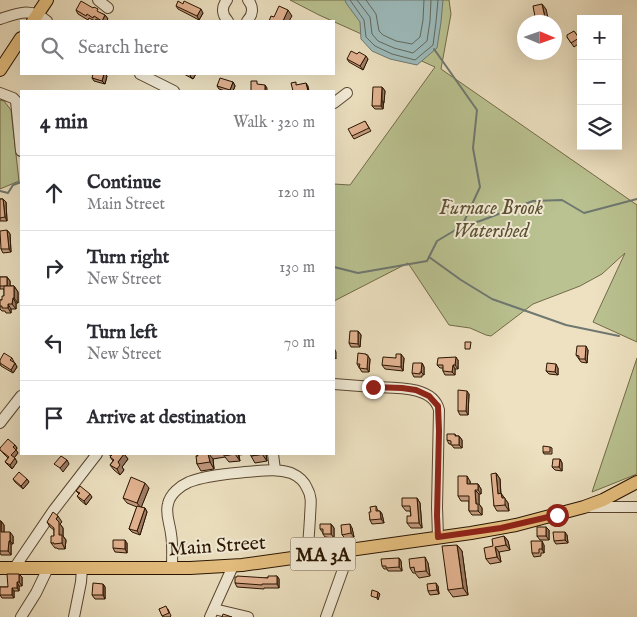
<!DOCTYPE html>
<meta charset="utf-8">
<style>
:root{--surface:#fff;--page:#f7f7f7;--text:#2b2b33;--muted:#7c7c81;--line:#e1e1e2}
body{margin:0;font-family:"IM FELL English",serif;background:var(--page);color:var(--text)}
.controls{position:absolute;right:15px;top:15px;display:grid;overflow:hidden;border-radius:0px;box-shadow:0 5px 20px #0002}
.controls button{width:45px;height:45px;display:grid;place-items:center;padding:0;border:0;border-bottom:1px solid var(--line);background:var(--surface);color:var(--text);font:25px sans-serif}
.compass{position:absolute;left:517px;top:15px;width:45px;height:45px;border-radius:50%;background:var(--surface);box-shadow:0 5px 20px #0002;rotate:92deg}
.stop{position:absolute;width:15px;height:15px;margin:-11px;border:4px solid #8f2418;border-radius:50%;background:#fff}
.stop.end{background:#8f2418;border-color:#fff;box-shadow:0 1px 5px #0008}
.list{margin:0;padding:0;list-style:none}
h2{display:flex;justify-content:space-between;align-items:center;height:65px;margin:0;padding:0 20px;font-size:21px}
h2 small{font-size:16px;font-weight:400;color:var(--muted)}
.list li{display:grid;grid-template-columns:32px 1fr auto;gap:15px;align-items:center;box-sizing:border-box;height:75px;padding:0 20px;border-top:1px solid var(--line)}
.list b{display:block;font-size:19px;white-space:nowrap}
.list p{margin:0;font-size:16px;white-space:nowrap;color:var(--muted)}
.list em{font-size:16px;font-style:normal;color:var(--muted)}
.icon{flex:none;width:28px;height:28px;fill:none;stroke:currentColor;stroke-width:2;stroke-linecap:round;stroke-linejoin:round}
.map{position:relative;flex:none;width:637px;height:617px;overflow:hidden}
.search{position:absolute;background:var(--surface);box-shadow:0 5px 20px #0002;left:20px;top:20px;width:315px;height:55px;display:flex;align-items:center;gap:12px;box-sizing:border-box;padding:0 18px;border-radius:0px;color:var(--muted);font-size:19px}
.panel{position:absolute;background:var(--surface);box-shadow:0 5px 20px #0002;left:20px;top:90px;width:315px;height:365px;border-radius:0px}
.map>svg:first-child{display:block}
.green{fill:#bac291;stroke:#726b48}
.water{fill:#9cbbbc;stroke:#6e7871}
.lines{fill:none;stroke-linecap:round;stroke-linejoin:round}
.shore{stroke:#62685e;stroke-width:1}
.stream{stroke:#6e7871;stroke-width:2}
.minor-casing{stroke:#5a4730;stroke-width:12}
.major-casing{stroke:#291400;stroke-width:14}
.minor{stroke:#f3ecd7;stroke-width:10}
.major{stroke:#e6c080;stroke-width:12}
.wall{fill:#c49b7e;stroke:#291400}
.shaded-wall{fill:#a07e66;stroke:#291400}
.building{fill:#e4b492;stroke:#291400}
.route{stroke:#8f2418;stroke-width:6}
.labels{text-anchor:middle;stroke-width:4;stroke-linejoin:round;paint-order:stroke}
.shield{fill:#f3ecd7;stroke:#665540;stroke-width:1}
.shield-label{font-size:19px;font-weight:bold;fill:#291400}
.park-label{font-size:20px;font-style:italic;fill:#5c5133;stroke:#f3ecd7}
.street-label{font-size:20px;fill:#291400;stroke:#f3ecd7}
</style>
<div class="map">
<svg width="637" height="617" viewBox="0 0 637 617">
<rect width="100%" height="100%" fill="#ede1c1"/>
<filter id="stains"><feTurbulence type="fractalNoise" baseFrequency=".004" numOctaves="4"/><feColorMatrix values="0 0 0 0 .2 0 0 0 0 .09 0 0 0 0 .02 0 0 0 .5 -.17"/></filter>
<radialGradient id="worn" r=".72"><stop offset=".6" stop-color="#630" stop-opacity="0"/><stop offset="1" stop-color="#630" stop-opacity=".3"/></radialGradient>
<g class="green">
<path d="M290,0H449L451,14L441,69L637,205V342L593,322L625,253L602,274L580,286L533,304L491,336L486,335L470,328L449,325L408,263L334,301V184L350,185L435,67L319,15Z"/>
<path d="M0,100L4,101L11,110L19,181L0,189Z"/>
<path d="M637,358V474L592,492Z"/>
</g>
<path class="water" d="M345,0H443L441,22L437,48L417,65L390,59L372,51L361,39L360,22L346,3Z"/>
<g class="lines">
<g class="shore">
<path d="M350,0L364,20L366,37L375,46L392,54L415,60L433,45L436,22L438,0"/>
<path d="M357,0L370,17L372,34L378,41L394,48L413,53L427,41L430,21L431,0"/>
<path d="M366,0L376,14L379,31L383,35L396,41L412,44L420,37L423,20L424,0"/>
</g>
<g class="stream">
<path d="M434,49L477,110L473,148L480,187L462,226"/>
<path d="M0,191L8,193L13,185L21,182"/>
<path d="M429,257L461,280L492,299L566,325L619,336"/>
<path d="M334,267L358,273L427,261L437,241L462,226L480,221L533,201L562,200L584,213L637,199"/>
</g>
<g class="minor-casing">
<g id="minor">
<path d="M98,0L108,8"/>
<path d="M227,0C221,7 222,15 228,21"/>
<path d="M0,19C18,13 31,7 47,21"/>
<path d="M247,21C253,15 254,7 248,0"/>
<path d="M140,74L174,91"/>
<path d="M0,93L13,98L16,101L21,151"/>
<path d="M334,103L347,93"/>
<path d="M334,384C347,385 360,386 373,387C393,388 433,385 439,410L437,507L438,537"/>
<path d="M0,423L21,396"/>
<path d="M273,454L275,470"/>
<path d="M590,507H637"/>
<path d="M15,567L53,511L97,454"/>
<path d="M172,568C172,557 173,545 171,534C170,524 165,514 168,504C170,494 180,486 189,482C207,475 227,474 245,472C261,471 276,468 291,473C298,476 304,481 307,488C313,498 310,507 310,518C309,531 309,543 306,556"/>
<path d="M214,609L248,617"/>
<path d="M21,617L36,593L48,568"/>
<path d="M74,617L81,582L82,568"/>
<path d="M210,617L233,566"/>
<path d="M326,617L346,561L347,550"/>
</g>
</g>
<g class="major-casing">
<g id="major">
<path d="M33,21L47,0"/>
<path d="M0,70L21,38"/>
<path d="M0,568H190L242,565L471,533L516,525L584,507L603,500L637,482"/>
</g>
</g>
<use href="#minor" class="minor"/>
<use href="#major" class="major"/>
</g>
<g class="wall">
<path d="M176,6L203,13L199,20L178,9Z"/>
<path d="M76,10L100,13L105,15L108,19L106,21H100L96,19L95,21L89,18L88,20L78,14Z"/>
<path d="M554,25L557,28L558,33H556L557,40H554Z"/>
<path d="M574,31L581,42L574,47L567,37Z"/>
<path d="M357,54L368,59L363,70L349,62L347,59Z"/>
<path d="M184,74H196L193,79Z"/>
<path d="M107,76L105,84L94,81L92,78Z"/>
<path d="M233,82L235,86L233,91H225L219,89L217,86Z"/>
<path d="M382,87L385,91L383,109H375L372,106Z"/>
<path d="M365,121L371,131L354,139L352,136Z"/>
<path d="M0,199H3L6,202L7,221H0Z"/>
<path d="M7,230L10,234L11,252L3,253L1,249Z"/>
<path d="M0,277H7L10,281V286H14L18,292V303H16V309H11V313H6L5,311H2L0,309V300H2L4,296V289H0Z"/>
<path d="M358,331L361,335L360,347H351L349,343Z"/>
<path d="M588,350L587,363L581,362L576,355Z"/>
<path d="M366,354L370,359L369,372H362L357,364Z"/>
<path d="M12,358L14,362L17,367L13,373L1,366L0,364V360Z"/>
<path d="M396,358H404L403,371L385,369L382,365Z"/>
<path d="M458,360V369H455V375H445L443,371V368H440L437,365Z"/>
<path d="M422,363L424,367V375H422V377H414L412,373Z"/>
<path d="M558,368V375L549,374L546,371Z"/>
<path d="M469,394L468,415H460L458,411Z"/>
<path d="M455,434L456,436H459L462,440V448H454L451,444H449L447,440Z"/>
<path d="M15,445L17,448L16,450L18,453L14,458L17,462L12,469L5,462L8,458L0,450Z"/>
<path d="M550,447L552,448V454H544L543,452Z"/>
<path d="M108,454H124L128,459L122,467L124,470L120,475L114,470L110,465L113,461L110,457L111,456Z"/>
<path d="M197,454H248L239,455L240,461L229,462L225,457L213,459L214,469L201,471L197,464Z"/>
<path d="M266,454L267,461L255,463L251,456Z"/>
<path d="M560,459L562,463V471L555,470L552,467Z"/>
<path d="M496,473L500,479L501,494L508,503L509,511H497L494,506Z"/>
<path d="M13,479H27L29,482L23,489L15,482Z"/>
<path d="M470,481V484H478L481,489V494H479V504L482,508V515H472L469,511V501H461L458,496Z"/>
<path d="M149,488L141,507L145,508L147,512L140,535L132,532L129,529L137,507L127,503L123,498Z"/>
<path d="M76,491L92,497L86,505L80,500L77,496L79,494Z"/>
<path d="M417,498L420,503L422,528H411L407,523L411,516L410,511H406L402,506Z"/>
<path d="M376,506L378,511H380L382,514L384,523L372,524L370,520L371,512Z"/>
<path d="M0,521H1L4,525V532L13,536V544H11V555H1L0,553Z"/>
<path d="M47,522H62L60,524L63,528V536L66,540L65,549H58L57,548H55L51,543L54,536V530L50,527Z"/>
<path d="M331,524L334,528V538L325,537L323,534V533L320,529Z"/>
<path d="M352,528L354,537L345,538L342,535Z"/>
<path d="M549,530V540H540L537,536Z"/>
<path d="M567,535L568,543L556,544L554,541Z"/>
<path d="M504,536L508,541L510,550L499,552L501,562L490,564L486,559L493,546Z"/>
<path d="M127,543V553L115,552L113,548Z"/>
<path d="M457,545L462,551L468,595L453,597L448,590Z"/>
<path d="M544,545V553H541V556L534,557L532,553Z"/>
<path d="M399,558L401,561L402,571H388L387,569H384L382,566Z"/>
<path d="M428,563L430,576L419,578L415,573H413L410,568Z"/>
<path d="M277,576L279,579V588H264V589L237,587L235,583Z"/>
<path d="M22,577V586H19V591H14V598H2L0,595V587H8Z"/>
<path d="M103,584L105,587V599H95L92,595Z"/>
<path d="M438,586L439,594L430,595L428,591Z"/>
<path d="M159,609H168L171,616L170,617H163Z"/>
</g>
<g class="shaded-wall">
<path d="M542,4L546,9L549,22H546Z"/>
<path d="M201,9L203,13L199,20L197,16Z"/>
<path d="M288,10L292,16L289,21H283Z"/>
<path d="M105,15L108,19L106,21H102Z"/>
<path d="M554,25L557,28L558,33L554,28Z"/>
<path d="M554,31L556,33L557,40L554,36Z"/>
<path d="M366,56L368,59L363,70L360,66Z"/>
<path d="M104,74H105L107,76L105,84L102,81Z"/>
<path d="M191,74H196L193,79L190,76Z"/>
<path d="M233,82L235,86L233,91H230V90Z"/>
<path d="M306,83L308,86L309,91H308Z"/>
<path d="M265,85L267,88V91H265Z"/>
<path d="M382,87L385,91L384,103L382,100Z"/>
<path d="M381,100L383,103V109L381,106Z"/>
<path d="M3,199L6,202L7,221L5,217Z"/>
<path d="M7,230L10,234L11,252L9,249Z"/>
<path d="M7,277L10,281V289L7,286Z"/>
<path d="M14,286L18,292V303L14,298Z"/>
<path d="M13,298L16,303V309L12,304Z"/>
<path d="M8,304L11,309V313L8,308Z"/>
<path d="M358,331L361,335L360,347L358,344Z"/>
<path d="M586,346L588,350L587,363L585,359Z"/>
<path d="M334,348L336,352V359L334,356Z"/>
<path d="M366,354L370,359L369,372L367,369Z"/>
<path d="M401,354L404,358L403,371L401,367Z"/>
<path d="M456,357L458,360V369L455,365Z"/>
<path d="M15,363L17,367L13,373L11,370Z"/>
<path d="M422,363L424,367V375L421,372Z"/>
<path d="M556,364L558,368V375L555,372Z"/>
<path d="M453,365L455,369V375L452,372Z"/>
<path d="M467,391L469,394L468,415L466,411Z"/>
<path d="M459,436L462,440V448L459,445Z"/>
<path d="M15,445L17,448L16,450L18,453L13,459L11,455L13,447Z"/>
<path d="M124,454L128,459L122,467L124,470L120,475L117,469L118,462Z"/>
<path d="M208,454H209L213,459L214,469L210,462Z"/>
<path d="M235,454H238L240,461Z"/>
<path d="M262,454H266L267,461Z"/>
<path d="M15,458L17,462L12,469L10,465Z"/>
<path d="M560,459L562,463V471L559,467Z"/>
<path d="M67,460L69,464L63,472L60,468Z"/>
<path d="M496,473L500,479L501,499L498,494Z"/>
<path d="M467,476L470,481V489L467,484Z"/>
<path d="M27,479L29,482L23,489L21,486Z"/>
<path d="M145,483L149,488L141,508L137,503Z"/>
<path d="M478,484L481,489V494L478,490Z"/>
<path d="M475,490L479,494V504L482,508V515L478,511L476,504Z"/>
<path d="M501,493L508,503L509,511L505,505L502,498Z"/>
<path d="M90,494L92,497L86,505L84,501Z"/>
<path d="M417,498L420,503L422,528L419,523Z"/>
<path d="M145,508L147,512L140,535L137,531Z"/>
<path d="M380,511L382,514L384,523L381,519Z"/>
<path d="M58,516L62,522L60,524L63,528V536L66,540L65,549L62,543L59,535L56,519Z"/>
<path d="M1,521L4,525V536L1,532Z"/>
<path d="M331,524L334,528V538L331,534Z"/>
<path d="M350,524L352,528L354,537L351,533Z"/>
<path d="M546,527L549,530V540L546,536Z"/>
<path d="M10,532L13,536V544L10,541Z"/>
<path d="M565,532L567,535L568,543L565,540Z"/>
<path d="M504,536L508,541L510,550L506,545Z"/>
<path d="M125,540L127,543V553L125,549Z"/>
<path d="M9,541L11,544V555L8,551Z"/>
<path d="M542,541L544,545V553L542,549Z"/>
<path d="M457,545L462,551L468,595L463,588Z"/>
<path d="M495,547L499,552L501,562L497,557Z"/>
<path d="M425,557L428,563L430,576L426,571Z"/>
<path d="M399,558L401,561L402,571L399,567Z"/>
<path d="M19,574L22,577V586L19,582Z"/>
<path d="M277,576L279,579V588L277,584Z"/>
<path d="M17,582L19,586V591L17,588Z"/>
<path d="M436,583L438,586L439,594L437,590Z"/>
<path d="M103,584L105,587V599L103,595Z"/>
<path d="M12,588L14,591V598L12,595Z"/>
<path d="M378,592L380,594L378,600L377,598Z"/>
</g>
<g class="building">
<path d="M81,1L93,8L94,7L98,9L97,11L105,15L102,21L94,16L93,18L87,14L86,16L76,10Z"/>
<path d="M178,1L183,4L184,1L201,9L197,16L176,6Z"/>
<path d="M542,4L546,22H536L533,6Z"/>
<path d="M279,6L288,10L283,21H269L271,16L274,17Z"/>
<path d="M574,31L579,38L571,43L567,37V35Z"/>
<path d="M351,51L357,54L359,52L366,56L360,66L347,59Z"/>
<path d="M93,74H104L102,81L92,78Z"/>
<path d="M220,78L233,82L230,90L217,86Z"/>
<path d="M251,81H257V84L265,85V91H251Z"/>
<path d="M296,82V85L306,83L308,91H293L291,83Z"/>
<path d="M373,87H382L381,106H372Z"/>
<path d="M365,121L369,128L352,136L348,129Z"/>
<path d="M0,199H3L5,217L0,218Z"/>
<path d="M7,230L9,249H1L0,231Z"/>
<rect x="0" y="277" width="7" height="9"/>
<path d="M4,286H14V298H13L12,304H8V308H2V306H0V300H2V296H4Z"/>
<path d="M350,331H358V344L349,343Z"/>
<path d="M465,342H471L470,349H465Z"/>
<path d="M577,346H586L585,359H579V356L576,355Z"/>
<path d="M4,353L12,358L10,360L15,363L11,370L0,363V360Z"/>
<path d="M358,353L366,354V355H368L367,369L359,368L360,364H357Z"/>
<path d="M396,354H401V367L382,365L383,357L396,358Z"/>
<path d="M456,357L455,365H453L452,372L443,371V365H437L438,358Z"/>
<path d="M413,363H422L421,372H420V374L412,373Z"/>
<path d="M547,363L556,364L555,372L546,371Z"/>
<path d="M458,390L467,391L466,411H458Z"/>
<path d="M447,434H455V436H459V445H451V441L447,440Z"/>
<path d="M8,439L15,445L13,447L16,450L11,455L15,458L10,465L5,462L9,457L0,450V448Z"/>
<path d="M543,446L550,447V452H543Z"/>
<path d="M111,454H124L118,462L120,465L117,469L110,465L114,460L110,457L112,455Z"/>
<path d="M197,454H208L210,462L197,464L196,456H198Z"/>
<path d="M224,454H235L224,456Z"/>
<path d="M250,454H262L251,456Z"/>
<path d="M61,456L67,460L60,468L54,464Z"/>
<path d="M553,459H560L559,467H552Z"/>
<path d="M19,472L27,479L21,486L13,479Z"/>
<path d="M496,473L498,494L501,493L502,498H505V505L494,506L491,474Z"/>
<path d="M458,476H467V484H478V490H475L476,504H478V511H469V496H458Z"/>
<path d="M131,477L145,483L137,503L123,498Z"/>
<path d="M80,486L90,494L84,501L77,496L80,493L76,491Z"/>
<path d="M402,498H417L419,523H407V516H411L410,506H402Z"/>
<path d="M137,506L145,508L137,531L129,529Z"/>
<path d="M376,506V511H380L381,519L370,520L369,512H371L370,507Z"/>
<path d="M53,512L58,516L56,519L59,522V535H62V543L54,544V543H51V536H54V528L47,522Z"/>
<path d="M0,521H1V532H10V541H9L8,551H0Z"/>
<path d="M320,524H331V534H323V529H320Z"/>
<path d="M350,524L351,533L342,535L341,525Z"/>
<rect x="537" y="527" width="9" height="9"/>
<path d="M553,532H565V540L554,541Z"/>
<path d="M504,536L506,545L495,547L497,557L486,559L484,548L493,546L492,539Z"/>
<path d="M113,540H125V549L113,548Z"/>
<path d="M531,541H542V549H539V553H532Z"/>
<path d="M457,545L463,588L448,590L442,546Z"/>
<path d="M425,557L426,571L415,572L414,567L410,568L409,559Z"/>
<path d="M399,558V567L386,568V566H382L381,559Z"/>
<path d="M7,574H19V582H17V588H12V595H0V587H8Z"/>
<path d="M237,576L268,578V576H277V584H262V585L235,583V577H237Z"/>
<path d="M93,583L103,584V595H92Z"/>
<path d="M436,583L437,590L428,591L427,584Z"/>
<path d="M372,590L378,592L377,598L371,596Z"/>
<path d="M166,606L169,613L162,616L159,609Z"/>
<path d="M223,614L232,617H222Z"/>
</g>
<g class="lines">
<path class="route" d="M373,387L402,388L416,390L429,396L438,406L439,431L437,516L438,537L501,528L557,515"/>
</g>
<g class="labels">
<rect class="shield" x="290.5" y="537.5" width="65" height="33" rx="4"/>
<g class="shield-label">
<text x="323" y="561">MA 3A</text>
</g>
<g class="park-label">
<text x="491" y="214">Furnace Brook<tspan x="491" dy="23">Watershed</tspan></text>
</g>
<g class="street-label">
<text transform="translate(217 545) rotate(-4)" y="7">Main Street</text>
</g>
</g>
<rect width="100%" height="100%" filter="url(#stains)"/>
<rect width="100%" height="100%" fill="url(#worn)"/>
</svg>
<div class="controls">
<button>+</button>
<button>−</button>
<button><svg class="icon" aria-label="layers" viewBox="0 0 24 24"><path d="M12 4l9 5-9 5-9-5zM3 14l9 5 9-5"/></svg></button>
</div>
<svg class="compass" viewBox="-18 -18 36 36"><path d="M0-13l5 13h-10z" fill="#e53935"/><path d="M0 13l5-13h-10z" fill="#7c7c81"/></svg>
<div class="stop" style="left:557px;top:515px"></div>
<div class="stop end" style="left:373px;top:387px"></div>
<div class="search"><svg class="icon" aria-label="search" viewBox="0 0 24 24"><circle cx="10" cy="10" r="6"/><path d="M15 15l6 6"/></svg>Search here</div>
<section class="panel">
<h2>4 min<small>Walk · 320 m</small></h2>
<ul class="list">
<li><svg class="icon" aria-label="ahead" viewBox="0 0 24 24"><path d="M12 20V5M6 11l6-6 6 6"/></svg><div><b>Continue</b><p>Main Street</p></div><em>120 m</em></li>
<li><svg class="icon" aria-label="right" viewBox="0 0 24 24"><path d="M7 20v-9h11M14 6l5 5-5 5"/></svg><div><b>Turn right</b><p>New Street</p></div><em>130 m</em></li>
<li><svg class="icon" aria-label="left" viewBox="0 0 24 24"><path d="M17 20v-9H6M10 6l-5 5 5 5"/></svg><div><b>Turn left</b><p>New Street</p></div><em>70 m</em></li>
<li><svg class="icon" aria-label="arrive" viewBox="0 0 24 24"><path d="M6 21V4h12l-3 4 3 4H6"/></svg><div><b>Arrive at destination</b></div></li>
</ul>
</section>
</div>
